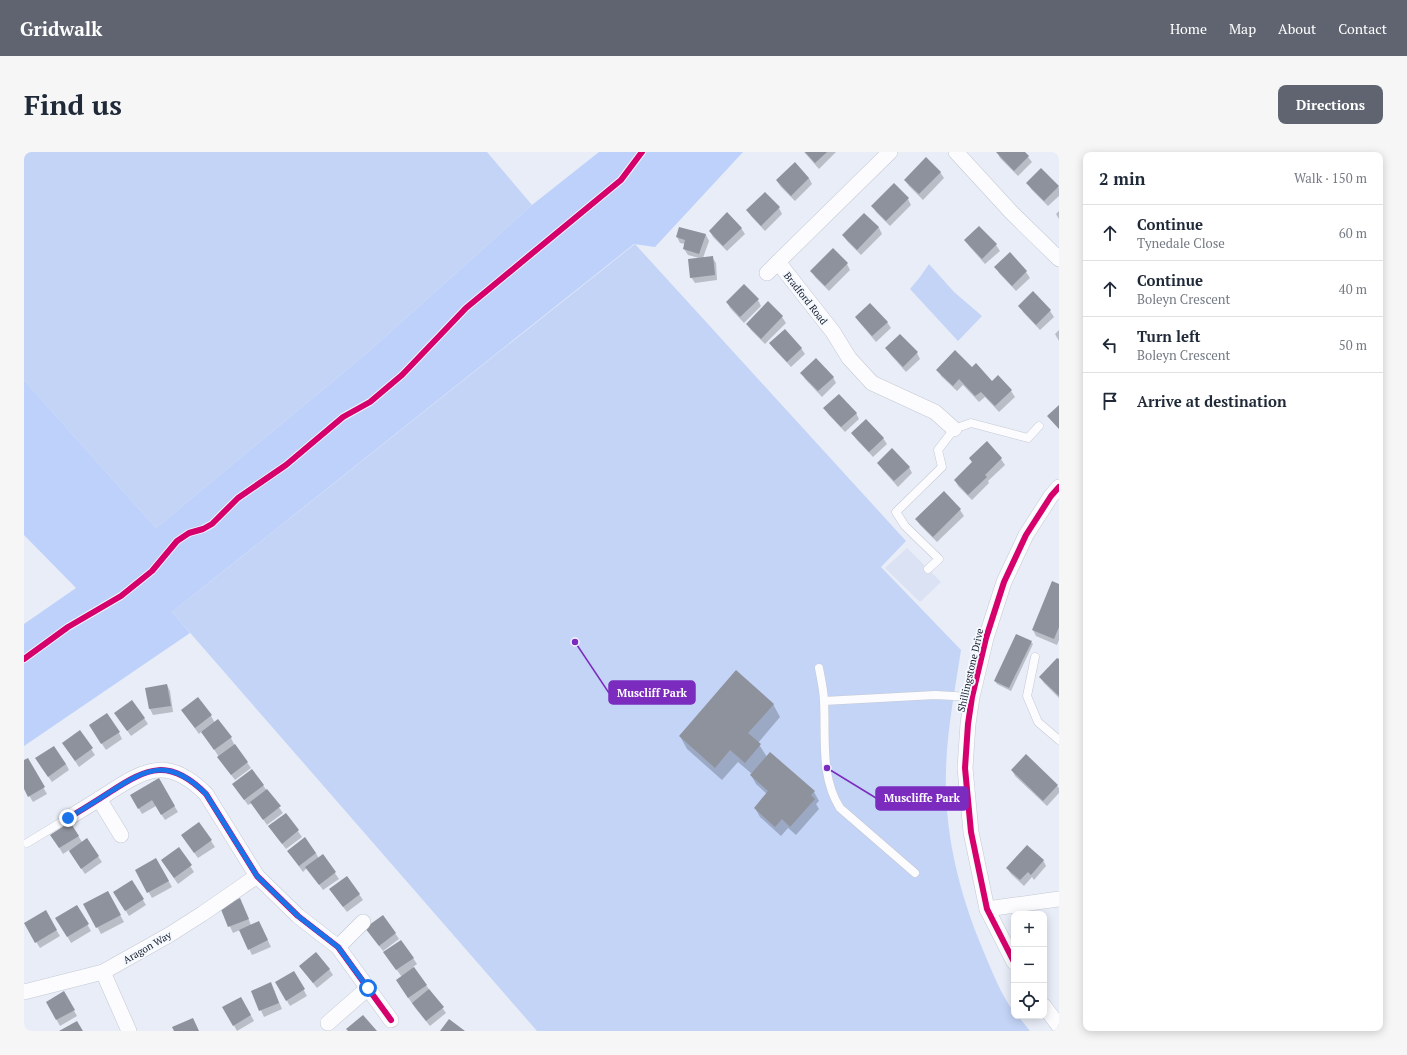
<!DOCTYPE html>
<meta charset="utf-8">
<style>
:root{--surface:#fff;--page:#f6f6f7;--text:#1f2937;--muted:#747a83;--line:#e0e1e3;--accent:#5f6470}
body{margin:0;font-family:"PT Serif",serif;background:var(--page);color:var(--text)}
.controls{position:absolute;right:12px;bottom:12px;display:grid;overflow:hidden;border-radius:8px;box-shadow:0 2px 10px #0003}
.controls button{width:36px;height:36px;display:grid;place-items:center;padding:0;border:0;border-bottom:1px solid var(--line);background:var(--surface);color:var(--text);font:20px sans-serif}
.stop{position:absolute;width:12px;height:12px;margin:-9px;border:3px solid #1a73e8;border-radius:50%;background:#fff}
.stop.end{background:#1a73e8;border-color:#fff;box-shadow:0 1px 4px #0008}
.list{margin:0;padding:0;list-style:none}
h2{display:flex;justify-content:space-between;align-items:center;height:52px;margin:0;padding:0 16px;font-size:17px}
h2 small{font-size:13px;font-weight:400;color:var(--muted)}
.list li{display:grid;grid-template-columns:26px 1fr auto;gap:12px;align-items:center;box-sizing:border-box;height:56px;padding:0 16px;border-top:1px solid var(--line)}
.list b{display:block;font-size:15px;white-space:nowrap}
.list p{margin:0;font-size:13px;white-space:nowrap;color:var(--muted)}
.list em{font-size:13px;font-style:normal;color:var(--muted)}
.icon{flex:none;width:22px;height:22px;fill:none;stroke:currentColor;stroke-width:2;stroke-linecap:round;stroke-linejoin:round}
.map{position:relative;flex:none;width:1035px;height:879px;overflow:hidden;border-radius:8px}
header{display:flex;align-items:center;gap:24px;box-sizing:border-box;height:56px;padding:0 20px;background:var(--accent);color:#fff}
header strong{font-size:19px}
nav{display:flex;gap:22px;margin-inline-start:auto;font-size:14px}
.intro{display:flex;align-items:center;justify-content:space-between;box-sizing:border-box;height:96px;padding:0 24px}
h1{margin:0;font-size:28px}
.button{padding:10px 18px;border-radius:8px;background:var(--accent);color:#fff;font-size:14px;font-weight:700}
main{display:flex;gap:24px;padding:0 24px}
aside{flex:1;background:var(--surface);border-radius:8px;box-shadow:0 2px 10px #0003}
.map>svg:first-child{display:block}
.built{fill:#dae2f4}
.green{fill:#c4d4f6}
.forest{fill:#bed1fa}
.shadow{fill:#0003}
.building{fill:#8e929c}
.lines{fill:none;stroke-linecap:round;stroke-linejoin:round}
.service-casing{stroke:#c4c9d4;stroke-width:9}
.minor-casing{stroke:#c4c9d4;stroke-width:16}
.service{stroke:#fcfcfe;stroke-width:8}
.minor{stroke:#fcfcfe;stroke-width:15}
.cycleway-casing{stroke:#f4f8ff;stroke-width:8}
.cycleway{stroke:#d6006c;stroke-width:6}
.route{stroke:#1a73e8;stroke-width:5}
.labels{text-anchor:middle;stroke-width:4;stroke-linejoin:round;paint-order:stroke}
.street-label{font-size:10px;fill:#151a26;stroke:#f4f8ff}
.leader{fill:none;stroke:#7b2cbf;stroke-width:1.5}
.callout-dot{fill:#7b2cbf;stroke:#f4f8ff;stroke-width:1.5}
.callout{fill:#7b2cbf;stroke:#7b2cbf;stroke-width:1.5}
.callout-label{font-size:11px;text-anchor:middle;font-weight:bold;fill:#fff}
</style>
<header>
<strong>Gridwalk</strong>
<nav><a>Home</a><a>Map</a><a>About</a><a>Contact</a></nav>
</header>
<div class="intro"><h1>Find us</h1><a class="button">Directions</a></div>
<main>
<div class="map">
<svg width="1035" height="879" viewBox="0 0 1035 879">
<rect width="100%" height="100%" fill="#e8edf8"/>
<path class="built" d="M883,396L917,430L896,450L861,416Z"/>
<g class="green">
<path d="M0,0H463L508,53L343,201L132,376L0,228Z"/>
<path d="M611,92L882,389L857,415L937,498C931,538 923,578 922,618C920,680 935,741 959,798C967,817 977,843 990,860V864H994L1006,879H513L148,460Z"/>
<path d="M905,112L930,140L958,164L934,189L886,137L896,125Z"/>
</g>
<path class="forest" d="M575,0H719L631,95L610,92L148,460L166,481L0,594V472L52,436L0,383V228L132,376L343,201L508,53Z"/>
<g class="shadow">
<path d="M780,0H812L795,17Z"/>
<path d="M973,0H1000L1008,10L994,24L976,6Z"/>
<path d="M1017,17L1035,36V44L1024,54L1007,37L1004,31Z"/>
<path d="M916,20L920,26L899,48L885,34L881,28Z"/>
<path d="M785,26L788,32L771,49L757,35L753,29Z"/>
<path d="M884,47L887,53L866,74L852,60L849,54Z"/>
<path d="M755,56L758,62L741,79L727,64L724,58Z"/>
<path d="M1035,59V67L1032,62Z"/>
<path d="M840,62L855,76L858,82L837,103L823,89L819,83Z"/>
<path d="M955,75L972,93L976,99L961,112L945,94L941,88Z"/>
<path d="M655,76L682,83L685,89L679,106L688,105L692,111L693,128L671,131L667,125L675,106L664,103L660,97L661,92L656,91L653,85Z"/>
<path d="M717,76L721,82L703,99L689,85L686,79Z"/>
<path d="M986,102L1002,120L1006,126L992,139L975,121L972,115Z"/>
<path d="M823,112L826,118L805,139L791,125L788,119Z"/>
<path d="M1009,141L1026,159L1030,165L1016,178L999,160L996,154Z"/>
<path d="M734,148L737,154L720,171L706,156L703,150Z"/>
<path d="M744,151L758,165L762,171L741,192L727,178L723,172Z"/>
<path d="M832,166L863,170L867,176L852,190L836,171Z"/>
<path d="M1035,178V189L1031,182Z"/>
<path d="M746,192L777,196L781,202L767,215L750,197Z"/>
<path d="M862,196L893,201L896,207L882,220L866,202Z"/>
<path d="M948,216L968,230L987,239L991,245L975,260L961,245L955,250L939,233L933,239L917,224L914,218Z"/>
<path d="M778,221L809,225L812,231L798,245L781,227Z"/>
<path d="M801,256L832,261L835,267L821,280L804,262Z"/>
<path d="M828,281L859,286L863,292L849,305L832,287Z"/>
<path d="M963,291L977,307L981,313L964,329L965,331L948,348L934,334L931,328L949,311Z"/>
<path d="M854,311L885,315L888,321L874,335L858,317Z"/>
<path d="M920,340L936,358L940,364L913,390L896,373L892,367Z"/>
<path d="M1035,433V488L1033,493L1012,484L1009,478Z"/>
<path d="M1007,490L1009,492L987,539L973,532L971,529Z"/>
<path d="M1035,509V546L1020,531L1016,525Z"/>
<path d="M143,533L146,539L149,560L129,563L126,557L122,537Z"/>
<path d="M749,552L756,565L734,591L743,605L790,640L795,649L792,652L795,657L772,683L764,676L757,684L736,665L731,656L743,642L732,632L727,623L728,622L714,610L698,628L663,597L656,584Z"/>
<path d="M158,559L187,564L191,571L207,586L210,592L227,616L211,628L198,611L195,605L178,579L175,582Z"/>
<path d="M120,566L124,572L107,584L95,567Z"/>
<path d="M56,580L71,603L55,615L43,597Z"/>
<path d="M70,580L95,581L98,587L82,598Z"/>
<path d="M3,607L23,642L9,650L0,635V609Z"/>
<path d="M42,612L45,618L28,630L16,613Z"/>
<path d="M228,618L259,661L243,673L228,651L224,653L213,638Z"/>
<path d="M988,618L1033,634L1035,636V641L1023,654L991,624Z"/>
<path d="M134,627L154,660L141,668L132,654L118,662L107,643Z"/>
<path d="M262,662L278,685L262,697L249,680Z"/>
<path d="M46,671L58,690L62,687L78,710L61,722L45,698L39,702L31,689Z"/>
<path d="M175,671L191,695L174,706L162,689Z"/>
<path d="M155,697L170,720L154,732L138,709Z"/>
<path d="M292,701L295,707L299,704L315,727L299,738L283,716L279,720L268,705Z"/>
<path d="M132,707L148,735L128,746L112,718Z"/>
<path d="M1019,708L1022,714L1010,728L1008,725L1000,734L987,722L983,716Z"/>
<path d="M108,730L122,753L105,764L90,740Z"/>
<path d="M83,740L100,770L77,782L61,752Z"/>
<path d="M335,742L339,748L323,760L310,743Z"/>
<path d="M53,754L67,779L47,791L33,766Z"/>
<path d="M219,754L227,773L238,776L247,795L228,803L216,778L209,781L197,755Z"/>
<path d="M21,760L36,784L16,796L1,772Z"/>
<path d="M371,781L375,787L359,799L346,782Z"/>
<path d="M364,806H389L393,812L389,815L422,861L406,874L392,857L376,834L378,825Z"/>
<path d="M276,815L305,817L309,823L293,836Z"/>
<path d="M270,820L283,844L266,854L252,830Z"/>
<path d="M250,838L258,857L240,865L228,839Z"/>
<path d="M40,841L53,864L36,874L23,850Z"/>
<path d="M217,846L230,869L213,879L200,856Z"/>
</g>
<g class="building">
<path d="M781,0H803L791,11Z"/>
<path d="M972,0H1001L1005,4L990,19Z"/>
<path d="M902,5L917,20L895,42L880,28Z"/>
<path d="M771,10L785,26L767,44L752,28Z"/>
<path d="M1017,16L1035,34L1020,49L1002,31Z"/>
<path d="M870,31L885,46L862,69L847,54Z"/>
<path d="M741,40L756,55L737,74L722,58Z"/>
<path d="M703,60L718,76L699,94L685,79Z"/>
<path d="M840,61L855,75L833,98L818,83Z"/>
<path d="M955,74L973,92L958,107L940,88Z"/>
<path d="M655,75L682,82L675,102L659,97L661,88L652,85Z"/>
<path d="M809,96L824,111L801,134L786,119Z"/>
<path d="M986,100L1003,119L988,134L970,115Z"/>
<path d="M689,104L691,123L666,126L664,107Z"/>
<path d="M720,132L735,147L716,165L702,150Z"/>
<path d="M1009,139L1027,158L1012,173L994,154Z"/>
<path d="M744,149L759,164L737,187L722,172Z"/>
<path d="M846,151L864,170L848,184L831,165Z"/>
<path d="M761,177L778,196L763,210L745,191Z"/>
<path d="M876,182L894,200L879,215L861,196Z"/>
<path d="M931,198L948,215L952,211L968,229L974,223L988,238L971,254L957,240L951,244L935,227L929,234L912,218Z"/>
<path d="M792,206L810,225L794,239L776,221Z"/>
<path d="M815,242L833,261L817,275L799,256Z"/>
<path d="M1035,253V277L1023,264Z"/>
<path d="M842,267L860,286L845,300L827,281Z"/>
<path d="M963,289L978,306L961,323L963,325L944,343L930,328L948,310L945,306Z"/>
<path d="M868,296L886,315L870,329L853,311Z"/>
<path d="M920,339L937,357L909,385L891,367Z"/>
<path d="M1028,429L1035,432V475L1030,487L1008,478Z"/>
<path d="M992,482L1008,489L985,536L970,529Z"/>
<path d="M1033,506L1035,507V544L1015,525Z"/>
<path d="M712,518L750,552L724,581L737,592L721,611L706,598L691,616L655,584Z"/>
<path d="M143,532L147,554L125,557L121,536Z"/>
<path d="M174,545L188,563L171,576L157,558Z"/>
<path d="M108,548L121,566L103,579L90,561Z"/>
<path d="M83,561L96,580L77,592L65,573Z"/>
<path d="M194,567L208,585L190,598L177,580Z"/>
<path d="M56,578L69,596L51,609L38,591Z"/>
<path d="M211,592L224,610L207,623L193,605Z"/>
<path d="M30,594L42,612L24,625L11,606Z"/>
<path d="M746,600L791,639L787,643L791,647L766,675L758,667L751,675L730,656L744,639L726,623Z"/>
<path d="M1002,602L1034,633L1019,649L987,618Z"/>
<path d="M4,606L21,635L4,645L0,637V608Z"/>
<path d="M228,617L240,633L220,648L208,632Z"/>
<path d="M135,626L151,654L137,663L128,648L114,657L106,643Z"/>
<path d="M243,637L257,654L239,668L226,650Z"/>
<path d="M262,661L275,678L258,692L244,674Z"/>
<path d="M46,670L55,684L35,696L26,683Z"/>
<path d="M175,670L188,688L170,701L157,683Z"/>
<path d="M281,685L292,701L275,714L263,699Z"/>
<path d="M63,686L75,704L57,717L45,699Z"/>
<path d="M1003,693L1020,708L1007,723L1004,720L996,728L982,716Z"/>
<path d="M155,695L168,713L150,726L137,708Z"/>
<path d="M299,702L312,720L295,733L281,715Z"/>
<path d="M132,706L145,729L123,741L111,718Z"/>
<path d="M323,724L336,742L319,755L305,737Z"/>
<path d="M108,728L120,747L101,759L89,740Z"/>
<path d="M84,739L97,763L72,776L59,752Z"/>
<path d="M216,746L225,767L204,775L196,755Z"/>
<path d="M53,753L65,772L43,785L31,766Z"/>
<path d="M22,758L33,778L11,791L0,771Z"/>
<path d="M359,763L372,781L355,794L341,776Z"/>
<path d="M235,769L244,788L224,798L215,778Z"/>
<path d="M377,788L390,806L372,818L359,800Z"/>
<path d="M292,800L306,817L289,831L275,814Z"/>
<path d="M390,815L403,833L384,846L372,828Z"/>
<path d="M270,819L281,837L262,849L251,830Z"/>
<path d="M247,830L255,851L235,859L227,839Z"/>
<path d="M405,837L420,855L402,869L388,851Z"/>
<path d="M40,839L51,858L32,868L22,850Z"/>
<path d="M217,845L227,863L209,874L198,855Z"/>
<path d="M339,863L353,879H324L322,877Z"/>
<path d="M169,866L175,879H150L148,875Z"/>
<path d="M425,867L441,879H416Z"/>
<path d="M53,869L59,879H35Z"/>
</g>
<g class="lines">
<g class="service-casing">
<g id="service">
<path d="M904,417L915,407L881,374L872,360L918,315L914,298L930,277L947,271L1004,286L1015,274"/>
<path d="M1011,505L1003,544L1014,570L1035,588"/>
<path d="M795,516C797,527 800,539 800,550C802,585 796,625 816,656L891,721"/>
<path d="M800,549L911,543L948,545"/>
<path d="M3,691L44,666"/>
</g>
</g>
<g class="minor-casing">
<g id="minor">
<path d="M866,0L754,110L809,180L825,206L848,231L911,260L930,277"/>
<path d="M932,0L988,61L1035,107"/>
<path d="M743,121L754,110"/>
<path d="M75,647L97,683"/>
<path d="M44,666C58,658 72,649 86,640C124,615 146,606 182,642L233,724L274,764L314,795L367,868"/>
<path d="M963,757L1035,747"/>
<path d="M314,795L339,770"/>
<path d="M990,810L963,757L947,680L941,616L944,572L948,545L962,486L980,430L1002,383L1027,344L1035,335"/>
<path d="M79,820L105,879"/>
<path d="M0,840L79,820L145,783L178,762L233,724"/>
<path d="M1020,854L1035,874"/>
<path d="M304,871L344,836"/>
</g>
</g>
<use href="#service" class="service"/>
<use href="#minor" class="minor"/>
<g class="cycleway-casing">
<g id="cycleway">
<path d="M0,507L44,475L97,444L128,419L153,389L165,381L179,377L188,372L214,346L262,313L319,265L346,250L378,223L442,156L597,28L618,0"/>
<path d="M44,666C58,658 72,649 86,640C124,615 146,606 182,642L233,724L274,764L314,795L367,868"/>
<path d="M990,810L963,757L947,680L941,616L944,572L948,545L962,486L980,430L1002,383L1027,344L1035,335"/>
</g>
</g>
<use href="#cycleway" class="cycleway"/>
</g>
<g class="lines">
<path class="route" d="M44,666C58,658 72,649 86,640C124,615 146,606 182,642L233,724L274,764L314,795L344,836"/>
</g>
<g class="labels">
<g class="street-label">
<text transform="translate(782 146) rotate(52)" y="4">Bradford Road</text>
<text transform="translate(946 518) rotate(-77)" y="4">Shillingstone Drive</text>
<text transform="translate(123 795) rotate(-30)" y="4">Aragon Way</text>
</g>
</g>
<path class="leader" d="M551 490L585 541M803 616L852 646"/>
<g class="callout-dot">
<circle cx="551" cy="490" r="4"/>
<circle cx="803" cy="616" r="4"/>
</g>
<g class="callout">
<rect x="585" y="529" width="86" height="23" rx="4"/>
<rect x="852" y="635" width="92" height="23" rx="4"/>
</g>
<g class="callout-label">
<text x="628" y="545">Muscliff Park</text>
<text x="898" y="650">Muscliffe Park</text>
</g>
</svg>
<div class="controls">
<button>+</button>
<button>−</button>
<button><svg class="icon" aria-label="locate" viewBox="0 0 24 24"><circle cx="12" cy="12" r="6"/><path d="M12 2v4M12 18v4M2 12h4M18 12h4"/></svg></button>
</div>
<div class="stop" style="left:344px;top:836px"></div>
<div class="stop end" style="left:44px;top:666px"></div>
</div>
<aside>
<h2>2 min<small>Walk · 150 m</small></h2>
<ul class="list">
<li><svg class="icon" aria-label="ahead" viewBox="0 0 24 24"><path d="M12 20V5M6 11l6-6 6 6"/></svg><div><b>Continue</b><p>Tynedale Close</p></div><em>60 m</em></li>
<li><svg class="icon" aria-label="ahead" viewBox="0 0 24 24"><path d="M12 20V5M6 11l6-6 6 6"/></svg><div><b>Continue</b><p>Boleyn Crescent</p></div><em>40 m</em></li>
<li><svg class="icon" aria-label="left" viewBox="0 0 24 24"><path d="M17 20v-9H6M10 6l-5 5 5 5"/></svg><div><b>Turn left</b><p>Boleyn Crescent</p></div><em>50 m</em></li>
<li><svg class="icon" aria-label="arrive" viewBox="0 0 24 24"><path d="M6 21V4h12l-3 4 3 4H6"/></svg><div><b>Arrive at destination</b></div></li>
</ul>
</aside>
</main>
